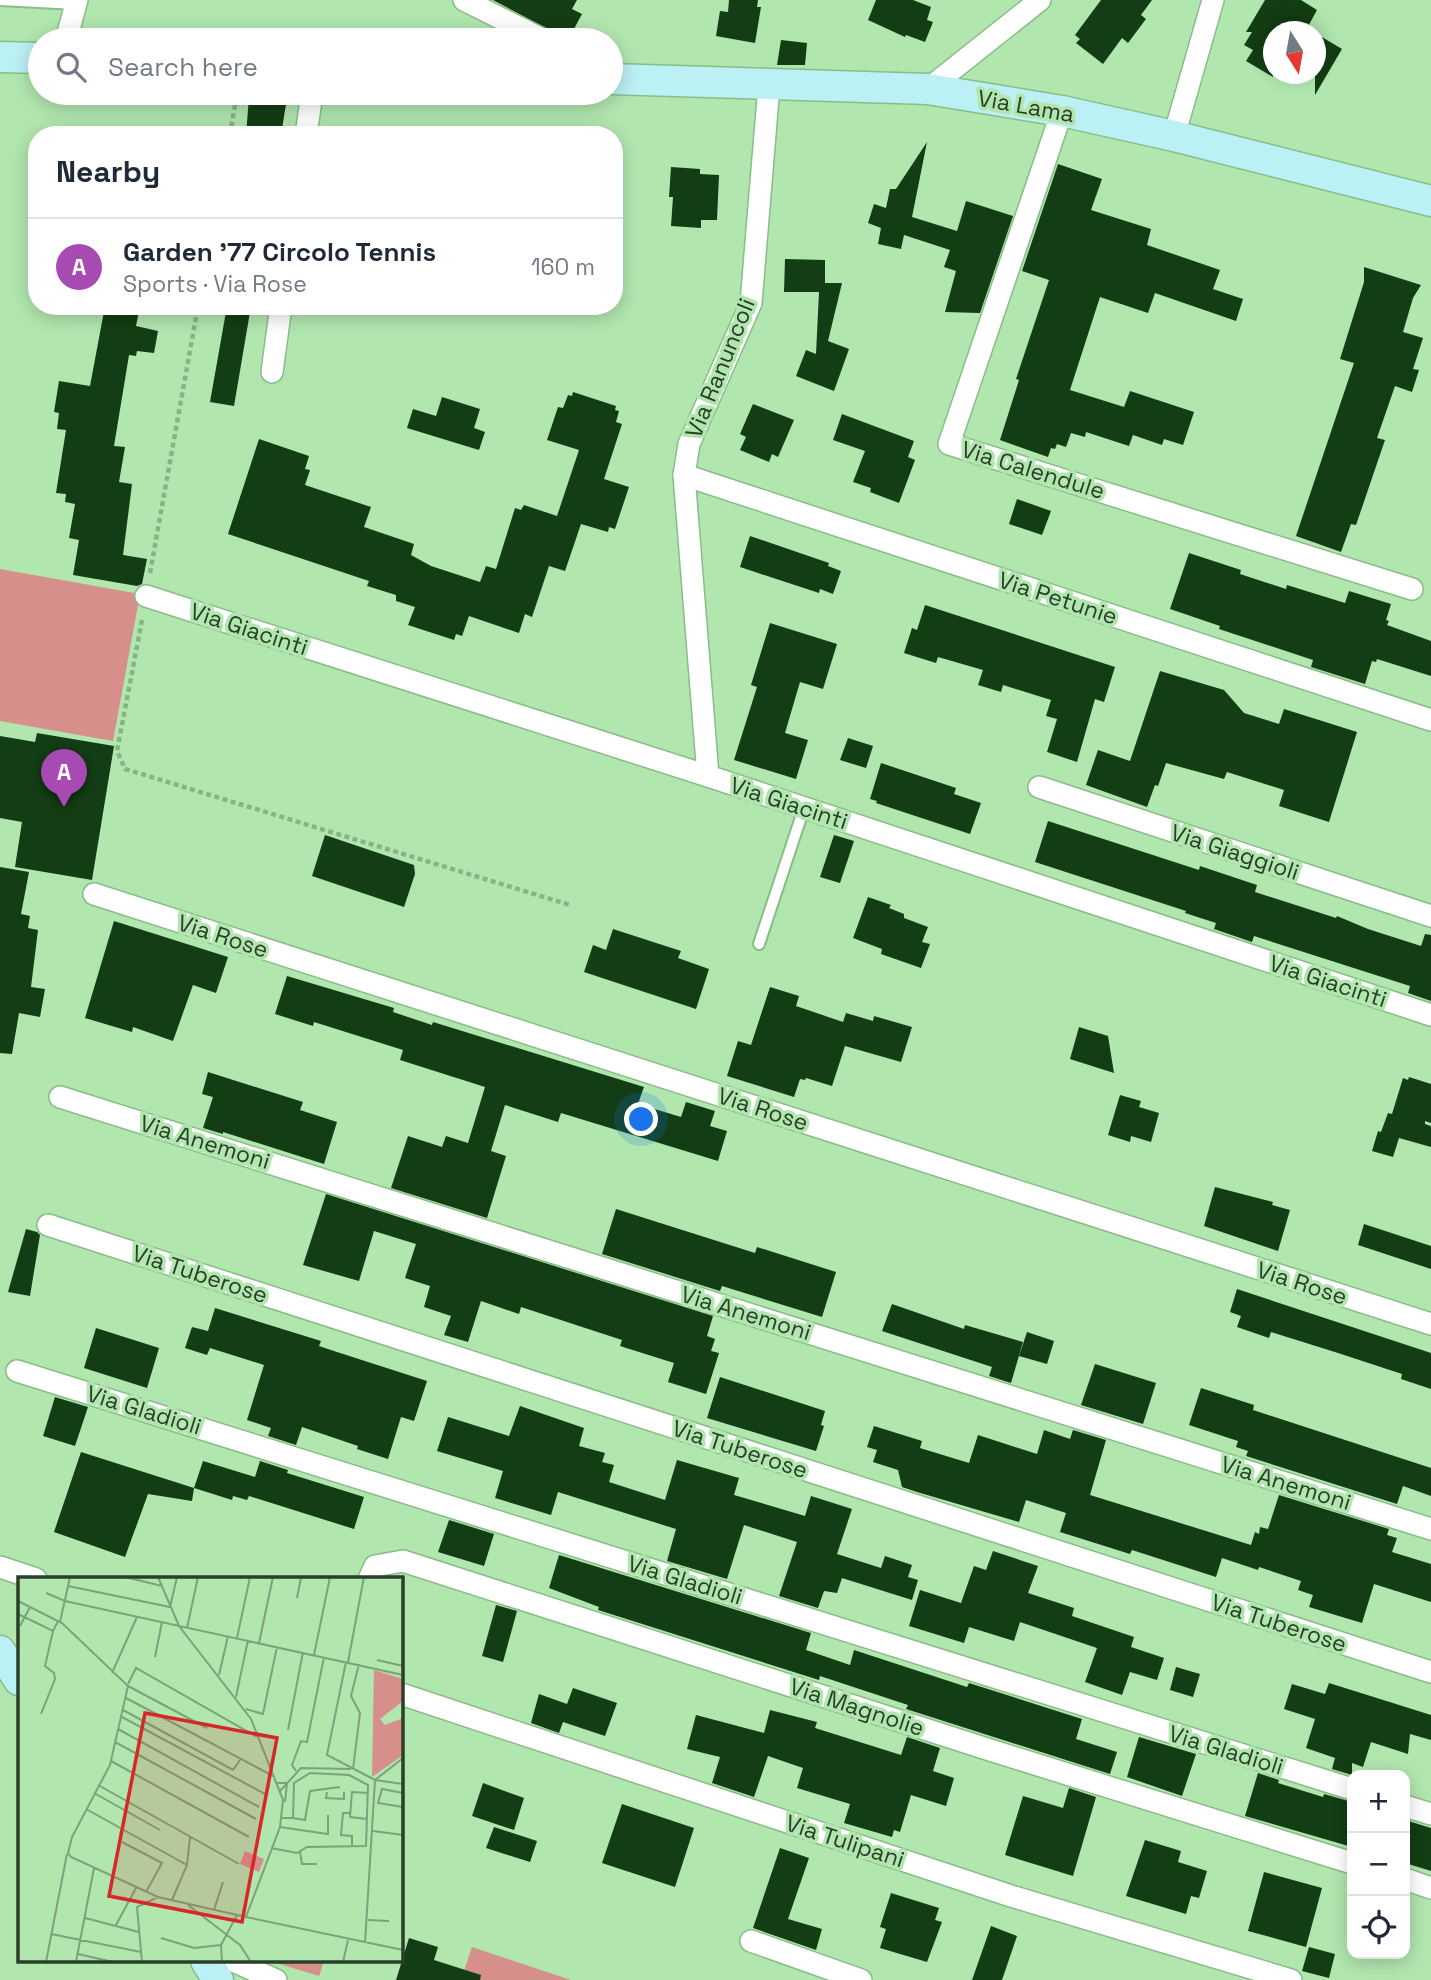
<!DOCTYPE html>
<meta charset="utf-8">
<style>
:root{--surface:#fff;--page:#f2f2f3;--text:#1f2937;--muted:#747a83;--line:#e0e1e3;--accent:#a84ab3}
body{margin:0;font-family:"Space Grotesk",sans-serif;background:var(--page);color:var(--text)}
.controls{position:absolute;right:21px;bottom:21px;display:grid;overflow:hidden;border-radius:14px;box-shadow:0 4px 18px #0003}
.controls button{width:63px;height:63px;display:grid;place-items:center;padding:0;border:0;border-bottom:2px solid var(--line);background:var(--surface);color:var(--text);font:35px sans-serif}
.compass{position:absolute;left:1263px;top:21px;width:63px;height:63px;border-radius:50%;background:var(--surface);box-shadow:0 4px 18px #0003;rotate:169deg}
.you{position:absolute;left:642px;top:1120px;width:24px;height:24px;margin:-18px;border:5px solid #fff;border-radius:50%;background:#1a73e8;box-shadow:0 0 0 10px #1a73e833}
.badge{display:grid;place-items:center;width:46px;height:46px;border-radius:50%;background:var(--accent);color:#fff;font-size:23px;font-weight:700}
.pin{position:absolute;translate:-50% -58px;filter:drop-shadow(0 2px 4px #0008)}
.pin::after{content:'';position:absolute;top:37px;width:24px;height:21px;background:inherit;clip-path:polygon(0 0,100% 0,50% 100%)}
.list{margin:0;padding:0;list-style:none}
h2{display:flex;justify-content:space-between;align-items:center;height:91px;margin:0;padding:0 28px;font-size:30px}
h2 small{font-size:23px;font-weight:400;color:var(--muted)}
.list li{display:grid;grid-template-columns:46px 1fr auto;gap:21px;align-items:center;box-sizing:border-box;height:98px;padding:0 28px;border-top:2px solid var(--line)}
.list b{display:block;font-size:26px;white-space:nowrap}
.list p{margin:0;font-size:23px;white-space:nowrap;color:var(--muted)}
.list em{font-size:23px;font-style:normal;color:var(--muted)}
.icon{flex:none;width:38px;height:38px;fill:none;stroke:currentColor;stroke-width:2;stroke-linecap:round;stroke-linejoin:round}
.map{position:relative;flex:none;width:1431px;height:1980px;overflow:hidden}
.search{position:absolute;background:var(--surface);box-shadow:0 4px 18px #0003;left:28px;top:28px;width:595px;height:77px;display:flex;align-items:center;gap:18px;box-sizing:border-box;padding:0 24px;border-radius:38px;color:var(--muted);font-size:26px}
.panel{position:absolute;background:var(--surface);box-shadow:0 4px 18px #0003;left:28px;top:126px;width:595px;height:189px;border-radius:28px}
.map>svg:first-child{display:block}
.green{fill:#d78f8b}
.building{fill:#133d14}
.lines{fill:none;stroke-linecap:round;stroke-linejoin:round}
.lane-casing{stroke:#89bd87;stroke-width:14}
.street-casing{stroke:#89bd87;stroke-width:24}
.secondary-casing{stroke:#89bd87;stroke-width:33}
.path{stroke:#88b385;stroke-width:4.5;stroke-dasharray:5 3.5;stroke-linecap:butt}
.lane{stroke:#fff;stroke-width:10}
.street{stroke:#fff;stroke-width:21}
.secondary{stroke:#bbf0f4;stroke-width:30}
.labels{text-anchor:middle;stroke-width:7;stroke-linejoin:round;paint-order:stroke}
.street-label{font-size:23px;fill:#2a3f29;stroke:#b1e6ae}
.inset-road{fill:none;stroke:#7ba379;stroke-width:2}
.view{fill:#d62828;fill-opacity:0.15;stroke:#d62828;stroke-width:3.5}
.inset-edge{fill:none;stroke:#2a3f29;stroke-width:3.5}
</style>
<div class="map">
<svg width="1431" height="1980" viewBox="0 0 1431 1980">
<rect width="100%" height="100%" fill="#b1e6ae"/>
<g class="green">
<path d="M0,569L140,594L113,741L0,721Z"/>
<path d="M472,1947L571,1980H461Z"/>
<path d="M270,1961H324L319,1976Z"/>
</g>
<g class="building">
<path d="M493,0H577L572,9L582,14L568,40Z"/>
<path d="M729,0H758L757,7H761L755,43L716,36L720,11L728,12Z"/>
<path d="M876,0H913L931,7L927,20L933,22L925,42L906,35L905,37L868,20Z"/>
<path d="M1101,0H1152L1141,15L1146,19L1128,43L1122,38L1103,64L1076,43L1080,39L1075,35Z"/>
<path d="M1265,0H1301L1317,10L1305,32H1273V77L1246,61L1253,50L1244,45L1252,32H1246Z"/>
<path d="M1315,33L1342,49L1315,95Z"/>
<path d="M781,40L807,43L805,65H777Z"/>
<path d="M249,97L287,98L281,135H246Z"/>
<path d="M927,142L912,217L957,231L966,201L1013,216L980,313L945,312L956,271L944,267L950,250L904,235L901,249L878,244L881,228L868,223L874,204L886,208L890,189H896Z"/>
<path d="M1058,164L1102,179L1091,210L1151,229L1147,245L1220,270L1213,289L1243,299L1236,321L1155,293L1148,313L1100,297L1070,390L1124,407L1130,391L1194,412L1183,445L1164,439L1162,445L1133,435L1129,446L1086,432L1085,437L1071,433L1066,447L1057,444L1055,449L1051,448L1048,457L1000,440L1019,380L1016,379L1049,280L1022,271Z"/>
<path d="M671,167L700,169V174L719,175L717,220H701V228L671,226L673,197H669Z"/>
<path d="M785,259L825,260V283H842L828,341L849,349L834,391L796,376L806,350L816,354L819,292H784Z"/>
<path d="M1364,267L1421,285L1413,298L1403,332L1423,338L1413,369L1419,370L1412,392L1395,386L1377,438L1385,440L1356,525L1351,524L1341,552L1296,536L1354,363L1340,359L1364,282Z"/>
<path d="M105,306H140L136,326L158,331L154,353L137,351L136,356L129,355L114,446L125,447L119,482L132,484L123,555L147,559L142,584L137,586L73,575L79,540L69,538L75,504L65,502L66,494L56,493L66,430L57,429L59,413L54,412L59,381L90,386Z"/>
<path d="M227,306H251L234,406L210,402Z"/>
<path d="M573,392L616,406L615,410L619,411L616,422L622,424L604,479L629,487L615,529L609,527L608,532L581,524L565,571L549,566L532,617L525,614L519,633L469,616L462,636L456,634L454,640L408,625L415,607L396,601V595L367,586L369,581L228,534L259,439L309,456L305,469L310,470L305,485L371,507L364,527L414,544L411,555L431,566L480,582L486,566L496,569L515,508L521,510L524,505L557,516L579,450L547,440L558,407L563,408L568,395L572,396Z"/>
<path d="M442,397L480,409L474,428L485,432L479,450L407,428L413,409L436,416Z"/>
<path d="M753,404L794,420L778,457L772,454L769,462L740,450L746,437L740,434Z"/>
<path d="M842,414L914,441L908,457L915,460L899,503L870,492L871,488L853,482L865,451L833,440Z"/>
<path d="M1017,499L1051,511L1042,535L1009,524Z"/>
<path d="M750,536L829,563L828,566L841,571L833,594L820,589L819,593L740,567Z"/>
<path d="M1189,553L1241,570L1240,574L1286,589L1287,585L1345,603L1349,591L1391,604L1386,620L1389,621L1387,625L1431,641V676L1377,659L1376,662L1372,661L1365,684L1311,667L1313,660L1219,629L1220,626L1170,609Z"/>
<path d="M925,605L1115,667L1104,702L1095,699L1077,762L1047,752L1057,719L1046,716L1051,700L1003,685L1001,692L978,685L983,670L938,657L936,663L904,653L912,628L917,630Z"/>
<path d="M770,623L837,644L823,689L800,682L785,733L808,740L796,779L734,760L757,687L751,685Z"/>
<path d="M1160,671L1224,690L1244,713L1279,724L1284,709L1357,732L1329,822L1279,806L1284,790L1227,772L1224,779L1166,763L1158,786L1155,785L1147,807L1086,785L1098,750L1130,761Z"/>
<path d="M37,733L114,746L92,880L15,867L22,822L0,818V736L35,742Z"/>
<path d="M848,738L873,746L866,768L840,760Z"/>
<path d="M881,763L956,788L954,794L981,803L970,834L876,803L877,801L870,799Z"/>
<path d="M1048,821L1199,870L1200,866L1257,885L1255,892L1336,918L1337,916L1368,929L1421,946L1425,934L1431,935V1001L1408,993L1410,986L1254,936L1252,942L1214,929L1216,923L1185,913L1186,911L1035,862Z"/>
<path d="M325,835L414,865L415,874L404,907L312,876Z"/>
<path d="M834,835L854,841L840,883L820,877Z"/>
<path d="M0,867L29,872L21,914L30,916L28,928L38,930L31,987L45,989L40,1017L19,1013L12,1054L0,1053Z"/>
<path d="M868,897L891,905L889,908L904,914V918L928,927L922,942L930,944L921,968L881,954L882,949L853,938Z"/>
<path d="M114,921L228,957L216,993L193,985L173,1041L133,1027L132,1032L85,1018Z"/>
<path d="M613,929L681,951L678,958L709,969L696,1009L584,972L593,945L606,950Z"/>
<path d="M287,976L394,1008L393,1012L432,1025L433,1022L644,1087L638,1104L681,1117L686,1102L715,1111L710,1126L727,1131L718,1161L561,1113L558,1122L505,1105L491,1151L506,1156L487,1218L391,1188L408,1136L442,1147L446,1136L468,1143L485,1087L400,1060L403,1050L314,1022L313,1026L275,1014Z"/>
<path d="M770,987L799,996L796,1006L843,1022L846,1013L873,1021L874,1016L912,1027L901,1062L845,1046L832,1086L806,1078L805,1080L800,1079L794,1097L727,1076L738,1041L751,1045Z"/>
<path d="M1079,1027L1108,1036L1114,1073L1070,1059Z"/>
<path d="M208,1072L303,1102L300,1110L337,1122L324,1164L223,1132V1134L203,1128L213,1097L202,1094Z"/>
<path d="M1409,1077L1431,1084V1123L1425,1121V1124L1431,1126V1147L1399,1138L1393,1157L1372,1151L1378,1131L1387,1134L1381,1132L1388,1113L1392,1114L1403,1078L1408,1080Z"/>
<path d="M1120,1095L1141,1101L1139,1107L1159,1113L1151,1142L1131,1136L1130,1142L1108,1135Z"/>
<path d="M1215,1187L1273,1202L1272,1205L1290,1210L1278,1251L1204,1226Z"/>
<path d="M326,1194L713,1316L707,1336L715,1339L711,1351L719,1353L706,1394L668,1382L674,1363L620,1346L622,1340L521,1307L519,1314L481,1301L468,1342L444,1335L451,1316L424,1307L430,1286L405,1278L416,1244L374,1231L359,1281L303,1265Z"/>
<path d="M616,1209L755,1253L757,1247L836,1272L822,1317L722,1286L720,1291L602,1254Z"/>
<path d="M1364,1224L1431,1246V1269L1358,1245Z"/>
<path d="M26,1229L37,1232L40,1235L30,1296L8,1292Z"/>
<path d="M1237,1289L1431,1353V1389L1401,1379L1402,1374L1338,1353L1271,1332L1269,1338L1237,1327L1241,1316L1230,1312Z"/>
<path d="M892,1304L964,1329L965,1325L1023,1342L1011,1383L989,1376L992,1367L882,1331Z"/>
<path d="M215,1308L321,1341L319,1346L337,1352L427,1381L414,1421L401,1417L388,1459L357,1449L358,1446L302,1427L296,1445L268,1436L271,1428L247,1420L264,1365L210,1348L207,1355L185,1348L192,1327L208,1331Z"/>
<path d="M96,1328L159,1348L147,1388L84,1368Z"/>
<path d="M1027,1332L1054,1341L1047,1364L1019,1356Z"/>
<path d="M1095,1364L1156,1383L1143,1424L1081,1405Z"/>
<path d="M720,1377L825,1411L821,1425L824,1426L816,1451L707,1418Z"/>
<path d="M1201,1388L1254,1405L1253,1410L1431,1468V1496L1403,1486L1397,1504L1246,1456L1248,1451L1236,1447L1238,1441L1189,1425Z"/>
<path d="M55,1397L88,1407L75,1446L43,1436Z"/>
<path d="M520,1406L584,1428L579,1446L605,1453L602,1462L614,1465L609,1482L665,1500L677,1460L739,1478L734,1495L805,1516L811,1496L852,1509L837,1554L881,1568L885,1556L912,1565L908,1577L918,1580L912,1600L842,1578L837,1593L824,1591L818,1608L779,1596L797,1542L744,1525L727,1579L667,1561L676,1529L558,1492L551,1515L495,1498L503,1471L437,1451L448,1417L509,1436Z"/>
<path d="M874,1426L922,1441L920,1448L969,1463L978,1435L1037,1454L1044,1430L1070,1439L1073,1430L1106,1440L1090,1495L1251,1545L1255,1532L1259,1534L1260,1527L1268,1529L1279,1495L1389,1529L1387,1535L1397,1538L1392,1552L1431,1564V1602L1374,1584L1362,1623L1309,1607L1313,1595L1298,1590L1301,1581L1259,1567L1258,1570L1222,1558L1216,1577L1132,1550L1130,1554L1060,1532L1066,1513L1026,1500L1019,1522L917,1492L902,1487L898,1470L873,1462L877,1450L867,1447Z"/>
<path d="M81,1452L194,1488L203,1461L255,1477L260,1461L288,1470L287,1473L364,1497L354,1529L249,1496L247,1500L233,1496L232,1500L194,1488L192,1501L148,1494L125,1557L54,1532Z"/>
<path d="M449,1520L494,1534L484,1566L438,1552Z"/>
<path d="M993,1551L1038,1566L1028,1593L1074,1608L1072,1616L1134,1637L1131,1647L1164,1658L1157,1680L1130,1672L1122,1695L1085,1682L1097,1648L1020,1622L1014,1641L969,1627L964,1643L909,1626L920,1590L961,1603L974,1566L986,1570Z"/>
<path d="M559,1555L811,1633L806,1650L850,1665L854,1650L967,1687L969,1683L1082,1719L1076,1739L1117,1752L1110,1774L906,1709L908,1705L820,1676L819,1680L598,1610L599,1607L549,1588Z"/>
<path d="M496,1605L517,1611L503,1662L482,1656Z"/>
<path d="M1176,1667L1200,1674L1193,1697L1170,1690Z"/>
<path d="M1329,1683L1431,1715V1740L1410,1734L1408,1754L1371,1742L1363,1767L1352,1763V1775L1332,1769L1335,1758L1306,1748L1315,1719L1284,1709L1292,1684L1325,1694Z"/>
<path d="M573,1688L617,1703L605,1736L563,1722L559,1733L531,1723L539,1694L567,1704Z"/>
<path d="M770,1710L817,1722L815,1728L901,1755L907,1737L940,1748L933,1771L954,1778L946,1806L911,1795L900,1832L894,1830L892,1837L844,1823L850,1804L797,1788L803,1768L768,1756L754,1797L712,1783L720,1757L687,1749L696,1715L764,1733Z"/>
<path d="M1139,1737L1196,1754L1182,1796L1127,1777Z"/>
<path d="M1258,1773L1279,1780L1278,1783L1323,1797L1324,1794L1352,1802V1847L1245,1816Z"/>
<path d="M483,1783L524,1798L514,1830L472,1816Z"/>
<path d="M1069,1788L1096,1797L1073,1876L1005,1855L1023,1796L1063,1808Z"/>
<path d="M622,1804L694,1828L675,1887L602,1863Z"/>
<path d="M1405,1820L1431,1828V1871L1405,1863Z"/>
<path d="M494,1827L537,1841L530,1862L486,1848Z"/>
<path d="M1145,1840L1181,1851L1178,1862L1207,1871L1199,1898L1191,1896L1186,1914L1126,1896Z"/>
<path d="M780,1848L809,1858L788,1919L822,1929L816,1950L753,1928Z"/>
<path d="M1264,1872L1322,1888L1306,1947L1248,1931Z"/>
<path d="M891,1893L939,1908L935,1920L942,1922L927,1962L880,1948L886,1929L880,1927Z"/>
<path d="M991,1926L1017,1936L1002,1980H972Z"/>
<path d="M409,1938L438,1947L434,1960L481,1975L480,1980H396Z"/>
<path d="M1309,1947L1335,1954L1329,1978L1302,1971Z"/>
</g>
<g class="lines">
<g class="lane-casing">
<g id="lane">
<path d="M0,0L76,4"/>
<path d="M759,944L804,808"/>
</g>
</g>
<g class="street-casing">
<g id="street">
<path d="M464,0L544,40"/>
<path d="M66,40L77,0"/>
<path d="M928,89L1040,0"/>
<path d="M1062,111L949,444L1412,589"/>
<path d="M306,135L312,93"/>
<path d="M1174,136L1213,0"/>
<path d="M272,372L281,306"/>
<path d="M684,475L1431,720"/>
<path d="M146,596L708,776L1431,1015"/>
<path d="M708,776L684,475L689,444L751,303L769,86"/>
<path d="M1039,787L1431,916"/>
<path d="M94,894L1431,1324"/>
<path d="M60,1097L1431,1529"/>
<path d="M48,1225L1431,1672"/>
<path d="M17,1371L1352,1789"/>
<path d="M0,1567L36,1579"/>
<path d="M369,1579L375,1566L403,1561L990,1750L1352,1863"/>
<path d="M401,1694L1011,1896L1291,1980"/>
<path d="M1405,1806L1431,1814"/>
<path d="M1405,1879L1431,1888"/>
<path d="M751,1941L861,1980"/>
<path d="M233,1961L276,1980"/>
</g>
</g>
<g class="secondary-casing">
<g id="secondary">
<path d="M0,57L40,58"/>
<path d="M611,79L928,89L1062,111L1174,136L1431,201"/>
<path d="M0,1651L19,1680"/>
<path d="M206,1961L218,1980"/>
</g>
</g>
<g class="path">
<path d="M230,135L237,93"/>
<path d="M150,573L198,306"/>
<path d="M142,620L117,751L125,769L570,905"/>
</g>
<use href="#lane" class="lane"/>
<use href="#street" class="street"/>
<use href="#secondary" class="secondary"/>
</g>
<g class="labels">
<g class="street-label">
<text transform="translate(1026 106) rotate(10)" y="8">Via Lama</text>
<text transform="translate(720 368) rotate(-68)" y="8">Via Ranuncoli</text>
<text transform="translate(1033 470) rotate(17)" y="8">Via Calendule</text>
<text transform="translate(1058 598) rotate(18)" y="8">Via Petunie</text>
<text transform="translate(249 629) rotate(18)" y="8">Via Giacinti</text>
<text transform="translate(789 803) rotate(18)" y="8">Via Giacinti</text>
<text transform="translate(1235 852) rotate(18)" y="8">Via Giaggioli</text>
<text transform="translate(223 936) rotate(18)" y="8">Via Rose</text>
<text transform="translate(1328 981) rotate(18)" y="8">Via Giacinti</text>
<text transform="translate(763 1109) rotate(18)" y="8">Via Rose</text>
<text transform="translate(205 1142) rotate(17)" y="8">Via Anemoni</text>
<text transform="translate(200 1274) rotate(18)" y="8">Via Tuberose</text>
<text transform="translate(1302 1283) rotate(18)" y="8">Via Rose</text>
<text transform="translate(746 1313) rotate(17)" y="8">Via Anemoni</text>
<text transform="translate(144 1410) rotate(17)" y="8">Via Gladioli</text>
<text transform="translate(740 1449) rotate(18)" y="8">Via Tuberose</text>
<text transform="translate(1286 1483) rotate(17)" y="8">Via Anemoni</text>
<text transform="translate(685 1580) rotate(17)" y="8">Via Gladioli</text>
<text transform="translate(1279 1623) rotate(18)" y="8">Via Tuberose</text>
<text transform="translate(857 1707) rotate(18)" y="8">Via Magnolie</text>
<text transform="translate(1226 1750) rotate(17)" y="8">Via Gladioli</text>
<text transform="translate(845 1841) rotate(18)" y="8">Via Tulipani</text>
</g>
</g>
<g transform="translate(18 1577)">
<rect width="385" height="385" fill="#b1e6ae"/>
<path d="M356,93L385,102V124L362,142L367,148L385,141V178L354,200ZM227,274L246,282L241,295L222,287Z" fill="#d78f8b"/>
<path class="inset-road" d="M107,0L144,9M140,0L161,49L233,142L265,223L262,250L228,340L385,373M50,9L152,30L159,0M28,16L47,24L385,98M279,21L283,0M0,24L44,46L110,109L92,188L54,260L50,276L53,280L140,320L228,340M0,37L35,54L40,44M42,45L52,0M2,49L12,30M169,51L180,0M219,61L232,0M241,66L255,0M296,78L312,0M137,80L144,45M359,83L385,89M328,85L309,178L357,203L385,207M330,85L346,0M94,96L119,40M201,98L210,59M110,107L118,91L239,160M110,109L189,151M218,120L230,63M108,121L257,200M228,132L245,137L259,70M105,133L215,193L222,183M23,137L37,102L36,96L27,89L35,54M104,140L247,217M100,152L241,230M270,153L285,75M97,165L238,242M93,184L231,260M335,192L342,136L333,119L341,87M278,194L274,188L283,164L289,165L306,80M259,206H269L267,225M80,208L221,287M262,214L283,191L333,192M309,215L308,221L326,222V215M76,216L142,253M385,216L364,212L360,226L385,230M68,232L169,288M333,236H325L323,258L334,259V268M275,241L287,243L292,214L322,210M349,242L332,240L334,215L350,216M262,250L310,257V238M355,254L385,258M104,265L144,286L128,315M253,271L279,276L289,270L348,269L350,208L331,198L292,196L276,206L275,241H264M282,275L284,287H299M154,323L169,288L172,260M170,328L222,368L233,385M196,333L205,305M67,341L121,355M350,343L371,344M98,348L118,311M33,357L123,375M143,361L176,371L203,368M347,366L357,203L385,181M60,377L95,385M28,385L49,277M58,385L76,291M124,385L119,330L140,320M204,385L203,368L219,338M325,385L330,363"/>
<path class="view" d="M127,136L259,161L224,345L91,319Z"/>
<rect width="385" height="385" class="inset-edge"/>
</g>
</svg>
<div class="controls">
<button>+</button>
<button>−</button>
<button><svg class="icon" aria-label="locate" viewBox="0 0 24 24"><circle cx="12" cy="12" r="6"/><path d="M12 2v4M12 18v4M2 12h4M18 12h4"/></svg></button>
</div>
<svg class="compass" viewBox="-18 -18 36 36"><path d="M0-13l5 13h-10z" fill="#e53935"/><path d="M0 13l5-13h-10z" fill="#747a83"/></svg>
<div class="you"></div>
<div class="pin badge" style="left:64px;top:807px">A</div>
<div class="search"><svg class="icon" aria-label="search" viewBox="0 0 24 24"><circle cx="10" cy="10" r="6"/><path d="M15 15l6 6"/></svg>Search here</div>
<section class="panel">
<h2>Nearby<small></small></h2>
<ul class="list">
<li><span class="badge">A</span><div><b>Garden '77 Circolo Tennis</b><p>Sports · Via Rose</p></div><em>160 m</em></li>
</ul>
</section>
</div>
